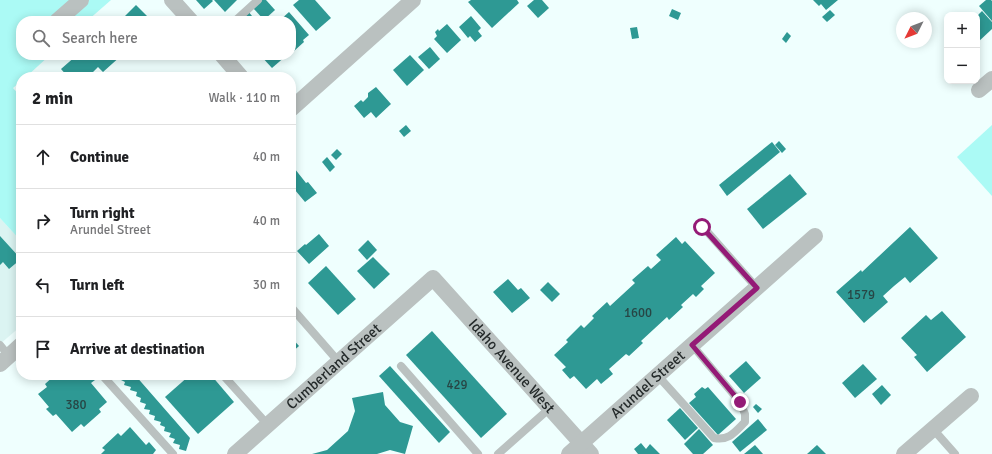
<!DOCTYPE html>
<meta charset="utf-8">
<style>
:root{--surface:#fff;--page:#f6f6f6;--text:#202124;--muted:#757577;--line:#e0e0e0}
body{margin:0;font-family:Signika,sans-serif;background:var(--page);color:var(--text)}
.controls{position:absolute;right:12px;top:12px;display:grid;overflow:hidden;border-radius:8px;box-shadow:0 2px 10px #0003}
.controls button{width:36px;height:36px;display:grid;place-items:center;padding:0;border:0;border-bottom:1px solid var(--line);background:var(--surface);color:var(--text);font:20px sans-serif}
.compass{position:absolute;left:896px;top:12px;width:36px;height:36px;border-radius:50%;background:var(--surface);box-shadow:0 2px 10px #0003;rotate:228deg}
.stop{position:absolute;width:12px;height:12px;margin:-9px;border:3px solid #941a76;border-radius:50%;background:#fff}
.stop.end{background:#941a76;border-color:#fff;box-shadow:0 1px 4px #0008}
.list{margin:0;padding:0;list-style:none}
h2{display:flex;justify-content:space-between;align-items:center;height:52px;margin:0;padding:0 16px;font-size:17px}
h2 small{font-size:13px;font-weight:400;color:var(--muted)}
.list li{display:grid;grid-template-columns:26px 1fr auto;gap:12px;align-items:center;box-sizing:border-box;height:64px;padding:0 16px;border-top:1px solid var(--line)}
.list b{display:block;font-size:15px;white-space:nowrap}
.list p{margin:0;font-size:13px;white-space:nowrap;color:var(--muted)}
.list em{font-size:13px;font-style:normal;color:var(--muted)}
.icon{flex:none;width:22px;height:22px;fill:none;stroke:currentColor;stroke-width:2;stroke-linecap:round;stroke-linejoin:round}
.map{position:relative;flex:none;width:992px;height:454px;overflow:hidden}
.search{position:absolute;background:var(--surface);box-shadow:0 2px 10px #0003;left:16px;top:16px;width:280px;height:44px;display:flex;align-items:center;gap:10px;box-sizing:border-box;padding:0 14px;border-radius:16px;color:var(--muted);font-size:15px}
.panel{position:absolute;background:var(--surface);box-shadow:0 2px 10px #0003;left:16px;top:72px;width:280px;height:308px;border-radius:16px}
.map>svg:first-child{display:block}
.built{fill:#dbf4f2}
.green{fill:#abfaf5}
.building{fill:#2e9994}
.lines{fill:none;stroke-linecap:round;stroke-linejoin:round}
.lane{stroke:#bac1c0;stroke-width:8}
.street{stroke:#bac1c0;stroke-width:16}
.route{stroke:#941a76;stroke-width:5}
.labels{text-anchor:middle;stroke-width:3.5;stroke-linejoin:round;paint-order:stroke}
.number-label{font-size:13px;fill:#274645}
.street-label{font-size:15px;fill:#252b2b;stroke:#effffe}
</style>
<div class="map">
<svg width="992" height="454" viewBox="0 0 992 454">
<rect width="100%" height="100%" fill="#effffe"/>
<path class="built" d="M0,218L21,241V326L0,344Z"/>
<g class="green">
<path d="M0,0H111L87,21H21V55H50L26,77H21V81L13,88L21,97V241L0,218Z"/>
<path d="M992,125V196L957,157Z"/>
</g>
<g class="building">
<path d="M196,0H212L213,1L204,9Z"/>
<path d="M214,0H237L225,12Z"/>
<path d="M262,0H266L275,10L264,20L253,8Z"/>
<path d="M299,0H315L331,18L316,31L293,5Z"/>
<path d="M471,0H517L519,3L492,28L468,2Z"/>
<path d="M534,0H542L549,8L538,18L527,6Z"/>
<path d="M813,0H838L826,10L821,4L819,6Z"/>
<path d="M986,0H991L992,1V21L979,6Z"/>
<path d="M136,5L152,21H125L122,19Z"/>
<path d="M672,9L681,13L678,20L669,16Z"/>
<path d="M830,10L835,15L827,22L822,17Z"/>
<path d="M248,11L256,21H237Z"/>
<path d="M982,11L992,22V29L977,43V16Z"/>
<path d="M289,12L309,35L303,40L304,42L294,51L291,47V21H279Z"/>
<path d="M471,16L481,28L478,31L482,36L475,42L470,36L468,38L459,27Z"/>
<path d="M447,24L461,40L447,53L434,39L437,36L435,32L438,29L439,31Z"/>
<path d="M637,27L639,38L632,39L630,28Z"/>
<path d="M787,32L791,36L786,43L782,39Z"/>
<path d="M430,47L440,59L429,69L418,57Z"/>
<path d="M77,55H122L103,72L98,67L89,76L90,77H68L61,69Z"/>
<path d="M260,55H287L272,68Z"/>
<path d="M410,55L424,70L407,86L393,70Z"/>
<path d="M376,87L391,104L376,118L371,112L364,118L354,106L361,100L363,102L368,97V93Z"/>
<path d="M406,125L411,131L404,137L399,131Z"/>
<path d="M779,141L786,149L782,153L775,145Z"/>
<path d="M772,142L780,152L727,196L719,185Z"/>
<path d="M337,149L342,154L336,160L331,155Z"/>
<path d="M327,157L335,167L330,172L322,162Z"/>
<path d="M291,164L306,183L308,182L317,193L305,202L295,190L291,193Z"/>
<path d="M790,174L807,194L763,229L747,209Z"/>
<path d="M910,227L938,258L910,283L905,277L894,286L883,296L888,302L864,323L836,292L861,270L862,272Z"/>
<path d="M319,234L329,246L309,264L297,251L305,244L306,245Z"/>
<path d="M0,236L21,259L9,269L3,262L0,265Z"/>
<path d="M676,237L682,244L685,241L715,273L701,286L704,289L696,297L693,294L681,305L683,307L669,320L667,317L641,341L643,343L629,356L626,354L609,369L613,374L601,384L597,379L586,389L574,376L570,379L562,370L566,367L554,355L568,342L566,340L581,325L584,328L594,318L592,316L607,302L610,306L635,283L632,280L648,266L651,269L661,260L656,255Z"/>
<path d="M368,240L377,250L367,260L358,250Z"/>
<path d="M373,257L390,274L374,289L357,271Z"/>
<path d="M326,266L356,299L338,315L308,283Z"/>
<path d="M508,279L518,290L521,288L530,298L512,313L493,292Z"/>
<path d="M548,282L560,294L552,302L540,290Z"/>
<path d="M942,311L966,337L927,372L914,357L917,355L901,338L926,315L931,320Z"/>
<path d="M432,331L507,414L481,438L406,355Z"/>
<path d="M291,337L299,346L291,353Z"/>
<path d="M746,361L761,378L744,393L729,376Z"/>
<path d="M863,364L877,379L855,398L842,383Z"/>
<path d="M390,366L450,432L439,443L379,376Z"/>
<path d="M55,375H91L95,380L91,383L107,402L99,409L101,412L84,427L81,424L72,432L56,414L53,416L46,409L49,407L38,394L47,387L45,384Z"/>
<path d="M120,375H135L190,438L186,451L179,449L180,445L173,443L175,439L169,437L171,433L164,431L165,427L160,425L161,422L154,420L155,416L149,414L150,410L144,409L146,404L140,402L141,398L136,396L137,392L130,390L131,387L124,385L125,382L119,379Z"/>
<path d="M190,375H211L234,402L198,434L165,397Z"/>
<path d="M882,385L891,395L881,405L872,394Z"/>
<path d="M702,387L705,389L708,387L736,419L718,435L689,403L696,397L694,394Z"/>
<path d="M383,392L385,405L400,422L413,426L405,454L390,450L377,454H312L327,450L348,431L355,411L352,398Z"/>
<path d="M756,404L762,409L758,413L753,407Z"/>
<path d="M680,408L698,428L685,440L667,420Z"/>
<path d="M758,419L767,430L740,452L732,442Z"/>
<path d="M130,427L146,445L149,442L156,450L153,454H101L105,450L102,448L118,433L121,436Z"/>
<path d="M699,429L713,445L703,454H693L684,444Z"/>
<path d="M641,443L646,449L650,444L660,454H638L634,449Z"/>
<path d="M755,445L763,454H744Z"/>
<path d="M817,445L826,454H807Z"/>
</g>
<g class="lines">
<g class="lane">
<path d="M235,21L258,0"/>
<path d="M703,227L757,288"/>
<path d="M291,307L338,361"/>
<path d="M0,345L9,356"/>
<path d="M401,366L478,454"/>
<path d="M102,375L173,454"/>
<path d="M223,375L267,424"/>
<path d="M658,376L714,438C729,441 735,432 745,422V414L740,402L692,345"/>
<path d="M933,429L955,454"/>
<path d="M498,454L550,408"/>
</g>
<g class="street">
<path d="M172,0L191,21"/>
<path d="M57,21L81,0"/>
<path d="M222,55L241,77"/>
<path d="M979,90L992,79"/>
<path d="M291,109L413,0"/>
<path d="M0,364L21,345"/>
<path id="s1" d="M235,454L433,278L591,454"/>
<path id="s2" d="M569,454L815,236"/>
<path d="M904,454L971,396"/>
</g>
</g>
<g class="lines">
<path class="route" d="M702,227L757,288L692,345L740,402"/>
</g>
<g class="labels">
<g class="number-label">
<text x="861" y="299">1579</text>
<text x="638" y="317">1600</text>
<text x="457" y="389">429</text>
<text x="76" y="409">380</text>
</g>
<g class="street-label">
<text dy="5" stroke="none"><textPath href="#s1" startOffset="132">Cumberland Street</textPath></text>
<text dy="5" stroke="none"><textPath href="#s1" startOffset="383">Idaho Avenue West</textPath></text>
<text dy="5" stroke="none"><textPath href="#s2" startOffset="105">Arundel Street</textPath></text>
</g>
</g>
</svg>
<div class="controls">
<button>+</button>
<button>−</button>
</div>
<svg class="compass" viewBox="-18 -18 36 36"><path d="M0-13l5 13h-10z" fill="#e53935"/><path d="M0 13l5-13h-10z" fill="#757577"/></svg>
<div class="stop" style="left:702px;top:227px"></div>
<div class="stop end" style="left:740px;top:402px"></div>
<div class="search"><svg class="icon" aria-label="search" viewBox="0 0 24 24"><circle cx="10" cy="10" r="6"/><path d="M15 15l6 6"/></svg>Search here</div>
<section class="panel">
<h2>2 min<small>Walk · 110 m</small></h2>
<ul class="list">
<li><svg class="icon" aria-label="ahead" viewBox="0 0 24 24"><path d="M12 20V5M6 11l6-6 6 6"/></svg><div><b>Continue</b></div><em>40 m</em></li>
<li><svg class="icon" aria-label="right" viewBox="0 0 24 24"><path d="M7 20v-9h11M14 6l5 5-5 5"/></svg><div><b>Turn right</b><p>Arundel Street</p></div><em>40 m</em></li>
<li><svg class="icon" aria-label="left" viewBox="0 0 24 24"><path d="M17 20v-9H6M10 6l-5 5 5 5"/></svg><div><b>Turn left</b></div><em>30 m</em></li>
<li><svg class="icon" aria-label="arrive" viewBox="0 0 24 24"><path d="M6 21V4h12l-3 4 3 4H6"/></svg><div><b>Arrive at destination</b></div></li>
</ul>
</section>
</div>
